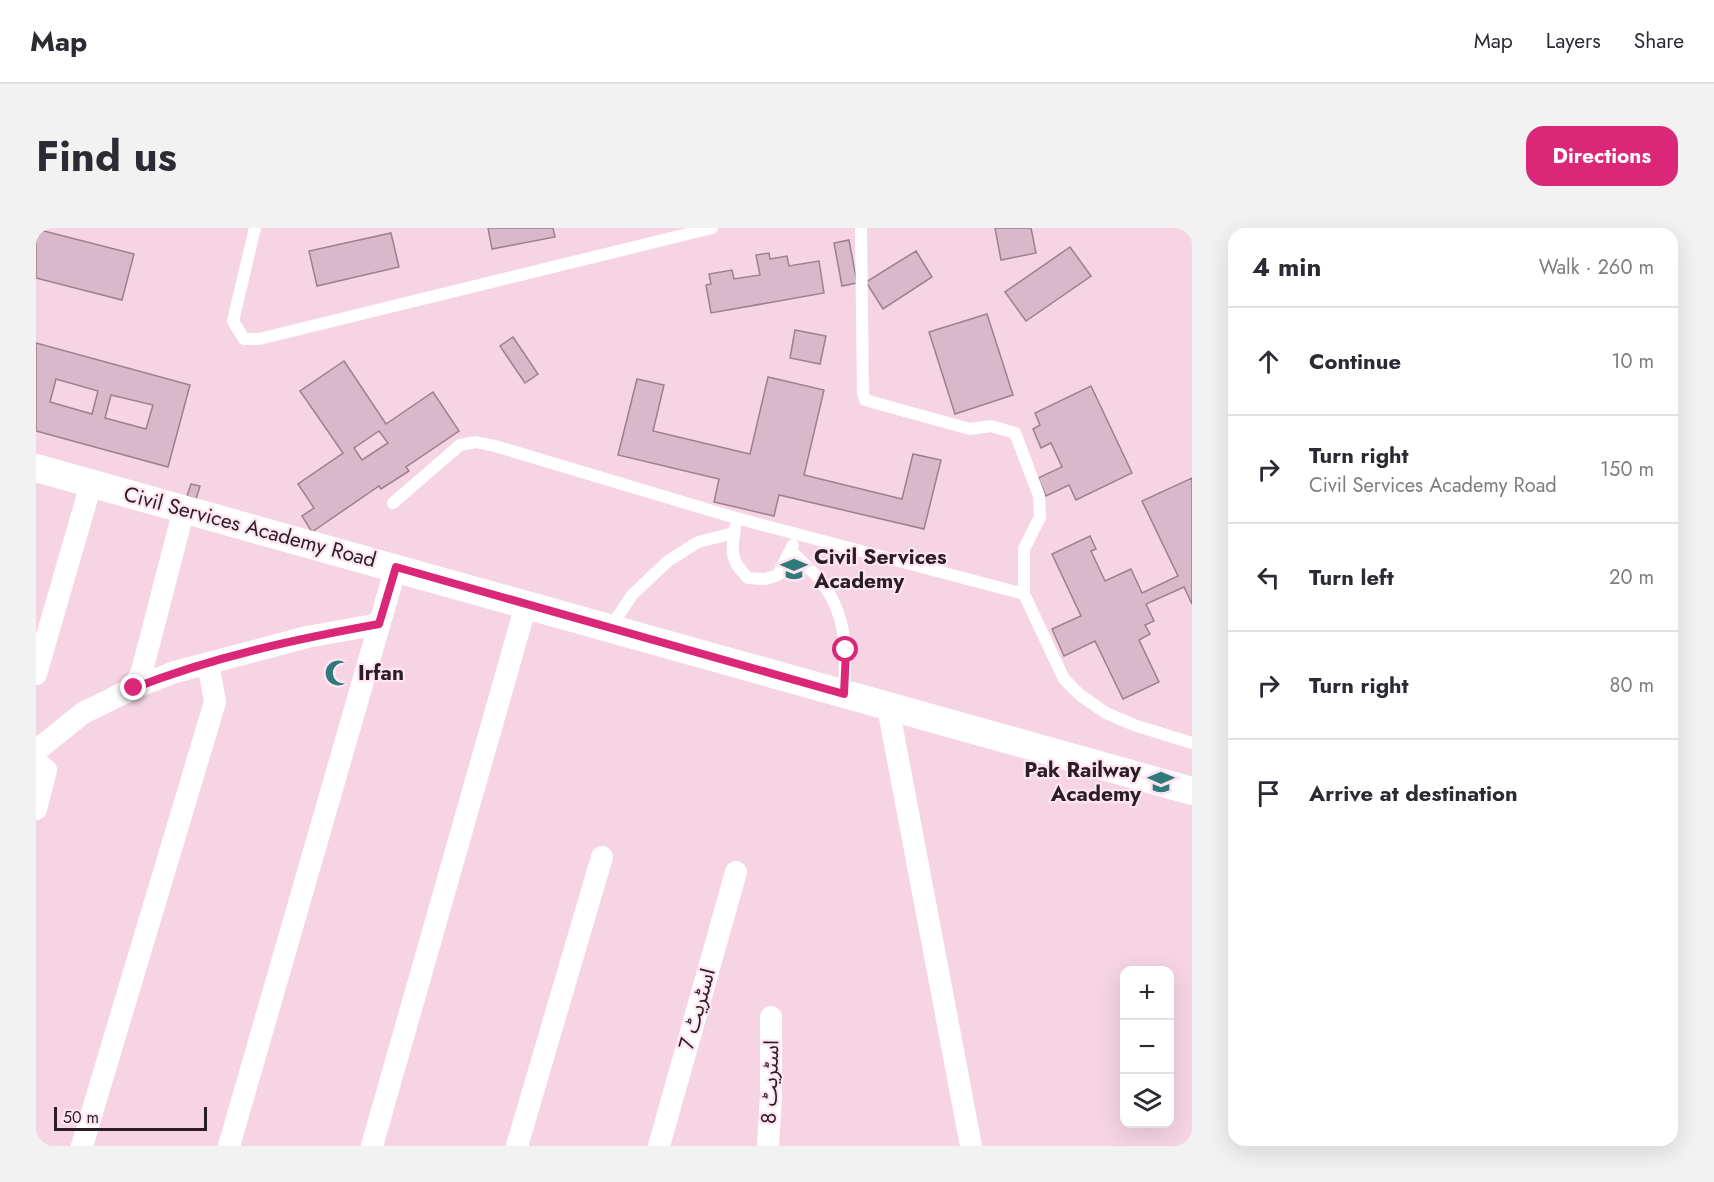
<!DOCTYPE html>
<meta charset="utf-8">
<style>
:root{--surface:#fff;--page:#f2f2f3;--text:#2b2b33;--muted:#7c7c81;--line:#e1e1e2;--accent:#db2777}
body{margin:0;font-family:Jost,"Noto Sans Arabic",sans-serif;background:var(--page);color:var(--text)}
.controls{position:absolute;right:18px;bottom:18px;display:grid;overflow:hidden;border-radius:12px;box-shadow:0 6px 24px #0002}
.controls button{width:54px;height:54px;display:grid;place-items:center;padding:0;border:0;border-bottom:2px solid var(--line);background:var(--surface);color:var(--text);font:30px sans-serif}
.scale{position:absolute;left:18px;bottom:15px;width:153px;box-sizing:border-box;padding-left:6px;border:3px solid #2a1e24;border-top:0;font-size:16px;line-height:21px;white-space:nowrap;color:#2a1e24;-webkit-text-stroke:4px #ffe4f1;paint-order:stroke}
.stop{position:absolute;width:18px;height:18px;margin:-14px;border:4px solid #db2777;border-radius:50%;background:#fff}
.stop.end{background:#db2777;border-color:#fff;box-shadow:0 2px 6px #0008}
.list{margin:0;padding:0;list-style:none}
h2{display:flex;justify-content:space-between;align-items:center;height:78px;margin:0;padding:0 24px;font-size:26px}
h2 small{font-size:20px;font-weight:400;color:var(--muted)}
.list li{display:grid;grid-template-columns:39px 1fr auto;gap:18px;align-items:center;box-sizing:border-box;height:108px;padding:0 24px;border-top:2px solid var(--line)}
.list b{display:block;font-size:22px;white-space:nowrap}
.list p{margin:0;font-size:20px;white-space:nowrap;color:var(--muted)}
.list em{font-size:20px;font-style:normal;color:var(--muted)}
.icon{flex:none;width:33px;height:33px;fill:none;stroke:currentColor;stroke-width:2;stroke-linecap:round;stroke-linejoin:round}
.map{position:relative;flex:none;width:1156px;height:918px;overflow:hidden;border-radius:18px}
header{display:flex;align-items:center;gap:36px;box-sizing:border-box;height:84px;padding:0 30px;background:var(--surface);border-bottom:2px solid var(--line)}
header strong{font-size:28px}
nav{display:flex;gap:33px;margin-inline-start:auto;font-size:21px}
.intro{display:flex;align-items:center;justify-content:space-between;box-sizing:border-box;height:144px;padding:0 36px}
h1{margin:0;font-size:42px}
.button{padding:15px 27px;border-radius:18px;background:var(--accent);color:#fff;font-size:21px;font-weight:700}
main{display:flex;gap:36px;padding:0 36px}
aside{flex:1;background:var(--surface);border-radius:18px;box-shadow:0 6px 24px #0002}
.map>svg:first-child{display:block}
.building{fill:#d9b9c9;stroke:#9d7f8d;stroke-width:1.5;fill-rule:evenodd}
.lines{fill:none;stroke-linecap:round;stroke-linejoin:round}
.service{stroke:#fff;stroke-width:12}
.minor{stroke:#fff;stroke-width:22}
.tertiary{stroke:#fff;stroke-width:28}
.route{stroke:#db2777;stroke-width:8}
.labels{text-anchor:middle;stroke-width:4.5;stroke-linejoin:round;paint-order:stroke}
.street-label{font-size:21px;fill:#2a1e24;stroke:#ffe4f1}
.poi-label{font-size:21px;font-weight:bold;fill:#2a1e24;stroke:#ffe4f1;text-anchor:start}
</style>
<header>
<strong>Map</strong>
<nav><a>Map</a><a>Layers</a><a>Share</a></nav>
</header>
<div class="intro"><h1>Find us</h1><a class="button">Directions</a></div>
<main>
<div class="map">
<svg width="1156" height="918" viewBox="0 0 1156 918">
<rect width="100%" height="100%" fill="#f6d4e4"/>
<g class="building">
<path d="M452,0H517L519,9L456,21Z"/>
<path d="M959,0H995L1000,25L965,32Z"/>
<path d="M0,1L98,26L86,72L0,50Z"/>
<path d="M355,5L363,39L281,58L273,23Z"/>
<path d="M813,12L821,55L806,58L798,15Z"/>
<path d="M1034,19L1055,48L990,93L969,64Z"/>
<path d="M880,23L896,49L847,81L830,54Z"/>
<path d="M733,25L734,31L751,28L753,38L783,33L788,65L675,85L670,57L675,56L673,46L696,42L698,51L724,47L720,27Z"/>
<path d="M951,86L977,167L919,186L893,104Z"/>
<path d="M759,102L790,108L784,136L754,130Z"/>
<path d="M477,109L502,146L489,155L464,118Z"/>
<path d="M0,115L154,157L132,239L0,203ZM20,151L62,163L56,186L14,174ZM75,167L117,177L110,201L69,190Z"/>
<path d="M308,133L350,196L397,164L423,203L370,239L373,243L345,261L343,258L276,304L266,288L278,280L262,256L307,225L264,163ZM343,203L352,215L326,232L318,220Z"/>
<path d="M732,149L788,162L768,247L866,271L877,226L905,232L888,301L743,267L738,288L678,274L683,251L582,227L601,151L628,157L617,203L714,226Z"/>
<path d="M1055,158L1096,245L1040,272L1033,257L1010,268L1002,250L1026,239L1015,215L1005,220L997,201L1004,197L999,185Z"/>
<path d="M1156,250V376L1148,359L1110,376L1118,393L1109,397L1114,406L1103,412L1123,454L1087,471L1059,413L1028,428L1016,401L1045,388L1016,326L1054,308L1060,321L1055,323L1069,353L1095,341L1106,365L1142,348L1106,273Z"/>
<path d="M155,256L164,258L160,271L151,268Z"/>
</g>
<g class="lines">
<g class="service">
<path d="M219,0L197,93L208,111H223L676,0"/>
<path d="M825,0L827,165L829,172L934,201L955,198L979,205L1003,268L1004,289L988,321V366L1028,451L1044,467L1070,485L1098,497L1156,515"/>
<path d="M357,275L424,217L440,214L459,218L700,290L988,366"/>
<path d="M699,300C695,324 694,332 712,350L729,351L742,347L757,317"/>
<path d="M755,322C764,333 776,342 785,353C812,389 810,422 808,465"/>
<path d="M574,400L596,367L632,333L662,314L698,305"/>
</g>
<g class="minor">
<path d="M0,446L55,256"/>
<path d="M98,460L106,443L148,281"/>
<path d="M852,479L935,918"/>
<path d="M0,523L47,485L98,460L139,444L271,409L343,396"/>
<path d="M0,534L10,542L0,581"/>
<path d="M46,918L179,474L172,435"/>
<path d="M193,918L360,339"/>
<path d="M336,918L490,377"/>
<path d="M481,918L566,629"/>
<path d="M623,918L700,644"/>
<path d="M732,918L735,867V789"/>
</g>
<path class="tertiary" d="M0,240L1156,563"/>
</g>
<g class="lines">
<path class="route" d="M98,460C177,429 260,411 343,396L360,339L808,466L810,422"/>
</g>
<defs>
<g id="university-bare" transform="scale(2.07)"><path d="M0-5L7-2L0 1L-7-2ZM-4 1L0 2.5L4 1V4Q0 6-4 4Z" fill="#307a7b" stroke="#ffe4f1" stroke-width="2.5" paint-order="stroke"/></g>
<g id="mosque-bare" transform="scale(2.07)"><path d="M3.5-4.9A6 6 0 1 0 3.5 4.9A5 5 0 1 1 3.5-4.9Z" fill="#307a7b" stroke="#ffe4f1" stroke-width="2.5" paint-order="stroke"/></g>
<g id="school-bare" transform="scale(2.07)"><path d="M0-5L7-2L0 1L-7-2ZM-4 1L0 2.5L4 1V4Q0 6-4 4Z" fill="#307a7b" stroke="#ffe4f1" stroke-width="2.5" paint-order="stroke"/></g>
</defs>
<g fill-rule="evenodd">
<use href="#university-bare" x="758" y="341"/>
<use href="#mosque-bare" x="302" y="445"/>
<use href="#school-bare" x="1125" y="554"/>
</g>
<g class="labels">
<g class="street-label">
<text transform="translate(214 299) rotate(15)" y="7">Civil Services Academy Road</text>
<text transform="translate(661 781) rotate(-74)" y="7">اسٹریٹ 7</text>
<text transform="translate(734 854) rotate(-88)" y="7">اسٹریٹ 8</text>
</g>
<g class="poi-label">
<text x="778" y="336">Civil Services<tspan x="778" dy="24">Academy</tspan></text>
<text x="322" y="452">Irfan</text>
<text x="1105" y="549" text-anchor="end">Pak Railway<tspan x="1105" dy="24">Academy</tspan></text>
</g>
</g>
</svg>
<div class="controls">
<button>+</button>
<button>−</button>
<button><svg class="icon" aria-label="layers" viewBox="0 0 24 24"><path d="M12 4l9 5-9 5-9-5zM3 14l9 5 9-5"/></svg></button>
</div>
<div class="scale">50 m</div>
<div class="stop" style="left:810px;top:422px"></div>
<div class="stop end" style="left:98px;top:460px"></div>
</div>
<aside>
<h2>4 min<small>Walk · 260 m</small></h2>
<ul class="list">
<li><svg class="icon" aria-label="ahead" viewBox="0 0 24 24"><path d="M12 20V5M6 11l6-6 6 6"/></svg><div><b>Continue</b></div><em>10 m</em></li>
<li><svg class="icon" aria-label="right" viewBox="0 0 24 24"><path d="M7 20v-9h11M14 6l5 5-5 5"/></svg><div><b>Turn right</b><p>Civil Services Academy Road</p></div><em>150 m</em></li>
<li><svg class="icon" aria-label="left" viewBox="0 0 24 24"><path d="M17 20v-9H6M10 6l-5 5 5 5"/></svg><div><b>Turn left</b></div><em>20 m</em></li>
<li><svg class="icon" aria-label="right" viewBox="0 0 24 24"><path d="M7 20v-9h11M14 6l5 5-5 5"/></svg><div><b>Turn right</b></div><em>80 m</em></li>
<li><svg class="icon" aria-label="arrive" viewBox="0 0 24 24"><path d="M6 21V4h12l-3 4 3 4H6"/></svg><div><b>Arrive at destination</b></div></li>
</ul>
</aside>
</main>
